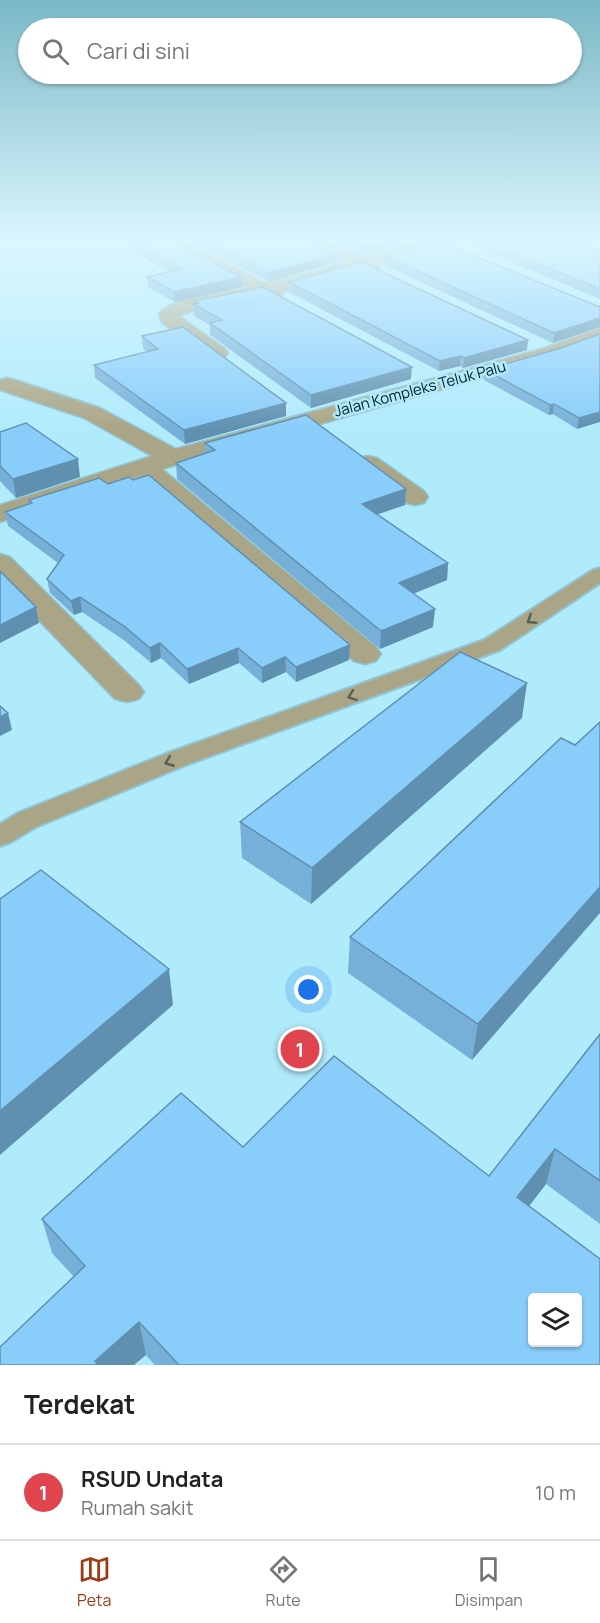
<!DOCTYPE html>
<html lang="id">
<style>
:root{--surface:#fff;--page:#f2f2f2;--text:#222;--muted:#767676;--line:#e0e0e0;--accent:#a13b16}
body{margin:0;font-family:Manrope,sans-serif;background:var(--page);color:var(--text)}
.controls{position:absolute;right:18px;bottom:18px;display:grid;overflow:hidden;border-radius:6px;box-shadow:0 2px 4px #0004}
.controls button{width:54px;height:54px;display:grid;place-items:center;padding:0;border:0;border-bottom:2px solid var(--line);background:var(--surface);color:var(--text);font:30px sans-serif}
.you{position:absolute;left:309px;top:990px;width:21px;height:21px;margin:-15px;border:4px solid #fff;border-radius:50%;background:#1a73e8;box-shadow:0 0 0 9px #1a73e833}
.badge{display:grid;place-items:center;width:39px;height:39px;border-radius:50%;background:var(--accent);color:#fff;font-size:20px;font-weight:700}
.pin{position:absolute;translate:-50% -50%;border:3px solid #fff;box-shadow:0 2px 6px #0006}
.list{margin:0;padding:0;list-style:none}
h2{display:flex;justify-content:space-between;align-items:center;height:78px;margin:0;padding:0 24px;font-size:26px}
h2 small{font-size:20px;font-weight:400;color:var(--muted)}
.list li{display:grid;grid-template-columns:39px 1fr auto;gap:18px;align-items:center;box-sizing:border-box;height:96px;padding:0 24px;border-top:2px solid var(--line)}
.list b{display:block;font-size:22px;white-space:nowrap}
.list p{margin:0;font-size:20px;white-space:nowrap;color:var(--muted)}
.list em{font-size:20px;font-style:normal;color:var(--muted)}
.icon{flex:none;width:33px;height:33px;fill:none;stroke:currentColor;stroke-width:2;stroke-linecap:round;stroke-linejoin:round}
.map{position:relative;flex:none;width:600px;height:1365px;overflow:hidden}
.search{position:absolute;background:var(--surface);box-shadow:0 2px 4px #0004;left:18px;right:18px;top:18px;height:66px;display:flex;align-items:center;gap:15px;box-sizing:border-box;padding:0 21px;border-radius:33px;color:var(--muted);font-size:22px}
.sheet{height:174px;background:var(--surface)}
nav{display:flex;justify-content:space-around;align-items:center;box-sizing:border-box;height:84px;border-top:2px solid var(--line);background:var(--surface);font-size:16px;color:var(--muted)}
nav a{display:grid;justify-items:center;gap:3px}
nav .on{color:var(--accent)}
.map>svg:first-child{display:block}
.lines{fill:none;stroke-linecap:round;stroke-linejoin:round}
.lane-casing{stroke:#90c6d5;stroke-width:4}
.street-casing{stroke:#90c6d5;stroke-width:3}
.lane{fill:#aba587;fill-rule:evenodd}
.street{fill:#aba587;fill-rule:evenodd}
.wall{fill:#76b0d8}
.shaded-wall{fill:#6090b0}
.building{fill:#89cdfb;stroke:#6090b0;stroke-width:1.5;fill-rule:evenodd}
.oneway{stroke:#566156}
.labels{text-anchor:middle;stroke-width:5;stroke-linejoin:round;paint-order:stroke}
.far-street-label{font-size:15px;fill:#001d25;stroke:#b0ebfc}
</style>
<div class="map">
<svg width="600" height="1365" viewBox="0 0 600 1365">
<rect width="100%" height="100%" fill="#b0ebfc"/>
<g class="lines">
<g class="lane-casing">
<path id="lane" d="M600,568V583L500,650L186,765L36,827L9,843L0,846V824L18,813L168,753L484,640L593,570Z"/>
</g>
<g class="street-casing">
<g id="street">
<path d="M165,240H181L268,284L346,262L307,244L305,240H327L364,257L425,240H452L450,244L378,264L380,267L377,271L371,272L361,269L282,292L283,294L281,298L274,300L264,296L198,309L179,316L225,349L228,353L225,357L218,359L211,357L162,323L159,314C171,297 227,292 248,288L166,246Z"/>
<path d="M600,328V341L559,356L162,469L376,647L381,654L376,661L365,664L354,661L140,476L0,522V505L152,456L84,418L0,390V380L7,378L15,380L100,408L176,449L545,348Z"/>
<path d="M368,456L377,458L424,491L428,497L424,503L415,505L406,503L359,468L356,463L359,458Z"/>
<path d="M0,554L10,557L139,685L144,692L139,699L127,702L115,699L0,580Z"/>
</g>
</g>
<use href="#lane" class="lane"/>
<use href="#street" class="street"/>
</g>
<g class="wall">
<path d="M129,240L242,287L175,302L148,287L147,277L170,272L130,250Z"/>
<path d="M187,240H312L340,253V261L269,282Z"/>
<path d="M333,240H416L364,255Z"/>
<path d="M458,240H573L600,249V299Z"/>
<path d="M385,256L600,307L553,343L384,265Z"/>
<path d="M289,282L527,350L463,368L460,366L439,371L289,292Z"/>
<path d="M194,301L411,379L311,408L210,335V325L194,316L193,304H195Z"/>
<path d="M600,334L577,429L553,414L549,415L484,380L485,370L561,348Z"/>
<path d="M142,336L286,416L185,444L95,378L94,365L147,352L143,348Z"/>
<path d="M0,432L80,477L16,498L0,481Z"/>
<path d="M205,443L406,489L405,505L377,514L448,563L447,580L413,594L433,627L380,649L177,479L176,463L205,454Z"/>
<path d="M29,500L350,645L349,660L296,682L286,672L262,683L239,663L189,684L161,658L151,663L125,641L82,612L74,615L50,593L47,579L58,563L8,526L5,512L30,504Z"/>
<path d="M522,718L311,904L242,858L240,822Z"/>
<path d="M561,738L472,1060L348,973L350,937Z"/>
<path d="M600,1034V1224L546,1184L529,1206L600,1365H155L52,1253L42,1219L243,1147L489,1176Z"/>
</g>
<g class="shaded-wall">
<path d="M386,240H416L364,255V246Z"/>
<path d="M340,253V261L269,282V273Z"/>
<path d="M242,277V287L175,302L174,292Z"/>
<path d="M600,318V327L553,343L554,333Z"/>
<path d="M528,340L527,350L463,368L464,358Z"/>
<path d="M461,356L460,366L439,371L440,361Z"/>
<path d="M412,367L411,379L311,408V395Z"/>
<path d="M286,403V416L185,444L184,430Z"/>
<path d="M554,404L553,414L549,415L550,405Z"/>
<path d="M600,412V422L577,429L579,418Z"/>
<path d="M78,459L80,477L16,498L13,479Z"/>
<path d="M406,489L405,505L361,520L362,504Z"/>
<path d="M448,563L447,580L397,600L399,583Z"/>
<path d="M80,597L82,612L74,615L71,601Z"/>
<path d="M36,607L39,623L0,643V625Z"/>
<path d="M435,609L433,627L380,649L381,631Z"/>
<path d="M160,643L161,658L151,663L150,648Z"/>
<path d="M350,645L349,660L296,682V667Z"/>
<path d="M238,648L239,663L189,684L187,669Z"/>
<path d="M285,657L286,672L262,683V668Z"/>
<path d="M527,683L522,718L311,904L312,868Z"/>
<path d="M8,713L12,730L0,736V717Z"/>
<path d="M600,887V913L472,1060L478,1024Z"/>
<path d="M169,969L173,1005L0,1155V1111Z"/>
<path d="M555,1149L546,1184L509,1232L517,1197Z"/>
<path d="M139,1322L146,1355L134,1365H96L95,1361Z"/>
</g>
<g class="building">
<path d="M129,240H168L242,277L174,292L147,277L182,269Z"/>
<path d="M204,240H312L340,253L269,273Z"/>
<path d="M351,240H386L364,246Z"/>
<path d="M479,240H573L600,249V289Z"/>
<path d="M438,241L600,307V318L554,333L385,256Z"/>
<path d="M361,262L528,340L464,358L461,356L440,361L289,282Z"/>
<path d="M263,287L412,367L311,395L210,323L222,320L193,304L198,303L194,301L198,300Z"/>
<path d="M183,327L286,403L184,430L94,365L158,349L142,336Z"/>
<path d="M600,334V412L579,418L554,404L550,405L485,370L561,348Z"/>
<path d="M306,415L406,489L362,504L448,563L399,583L435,609L381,631L176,463L215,450L205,443Z"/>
<path d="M26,423L78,459L13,479L0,466V432Z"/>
<path d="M149,475L350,645L296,667L285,657L262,668L238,648L187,669L160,643L150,648L124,626L80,597L71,601L47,579L64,555L5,512L32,503L29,500L99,478L108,484L129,477L133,480Z"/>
<path d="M0,571L36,607L0,625Z"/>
<path d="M460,652L527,683L312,868L240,822Z"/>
<path d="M0,706L8,713L0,717Z"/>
<path d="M600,722V887L478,1024L350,937L561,738L575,745Z"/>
<path d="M41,870L169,969L0,1111V899Z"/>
<path d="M600,1034V1181L555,1149L517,1197L600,1259V1365H179L139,1322L95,1361L98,1365H0V1347L85,1266L42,1219L181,1093L243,1147L334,1056L489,1176ZM532,1298H578V1342H532Z"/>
</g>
<defs><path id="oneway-chevron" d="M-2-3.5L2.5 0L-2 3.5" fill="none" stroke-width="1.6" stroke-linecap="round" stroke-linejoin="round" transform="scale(1.5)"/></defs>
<g class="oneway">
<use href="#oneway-chevron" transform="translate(531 620) rotate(147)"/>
<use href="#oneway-chevron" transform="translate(352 696) rotate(160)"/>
<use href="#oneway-chevron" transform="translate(169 762) rotate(158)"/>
</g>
<linearGradient id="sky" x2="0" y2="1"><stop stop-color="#7ab8c6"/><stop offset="0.56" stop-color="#dbf6fe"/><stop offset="1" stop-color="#dbf6fe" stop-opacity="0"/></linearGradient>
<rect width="600" height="431" fill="url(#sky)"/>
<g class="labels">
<g class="far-street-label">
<text transform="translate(420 389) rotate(-15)" y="5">Jalan Kompleks Teluk Palu</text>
</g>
</g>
</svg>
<div class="controls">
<button><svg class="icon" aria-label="layers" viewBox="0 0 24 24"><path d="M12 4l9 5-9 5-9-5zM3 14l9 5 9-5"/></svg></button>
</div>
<div class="you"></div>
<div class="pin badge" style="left:300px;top:1049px;background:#e0444e">1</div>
<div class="search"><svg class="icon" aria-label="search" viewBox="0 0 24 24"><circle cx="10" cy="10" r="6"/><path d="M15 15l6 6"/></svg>Cari di sini</div>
</div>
<section class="sheet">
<h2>Terdekat<small></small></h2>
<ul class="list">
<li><span class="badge" style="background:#e0444e">1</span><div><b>RSUD Undata</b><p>Rumah sakit</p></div><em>10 m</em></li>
</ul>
</section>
<nav>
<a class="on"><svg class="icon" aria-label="map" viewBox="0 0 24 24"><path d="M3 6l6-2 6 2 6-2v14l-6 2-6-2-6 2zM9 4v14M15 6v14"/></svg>Peta</a>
<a><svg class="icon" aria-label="directions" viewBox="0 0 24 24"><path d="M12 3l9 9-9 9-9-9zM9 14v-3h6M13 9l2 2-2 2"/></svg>Rute</a>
<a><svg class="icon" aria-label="saved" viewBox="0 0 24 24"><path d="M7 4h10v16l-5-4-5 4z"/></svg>Disimpan</a>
</nav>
